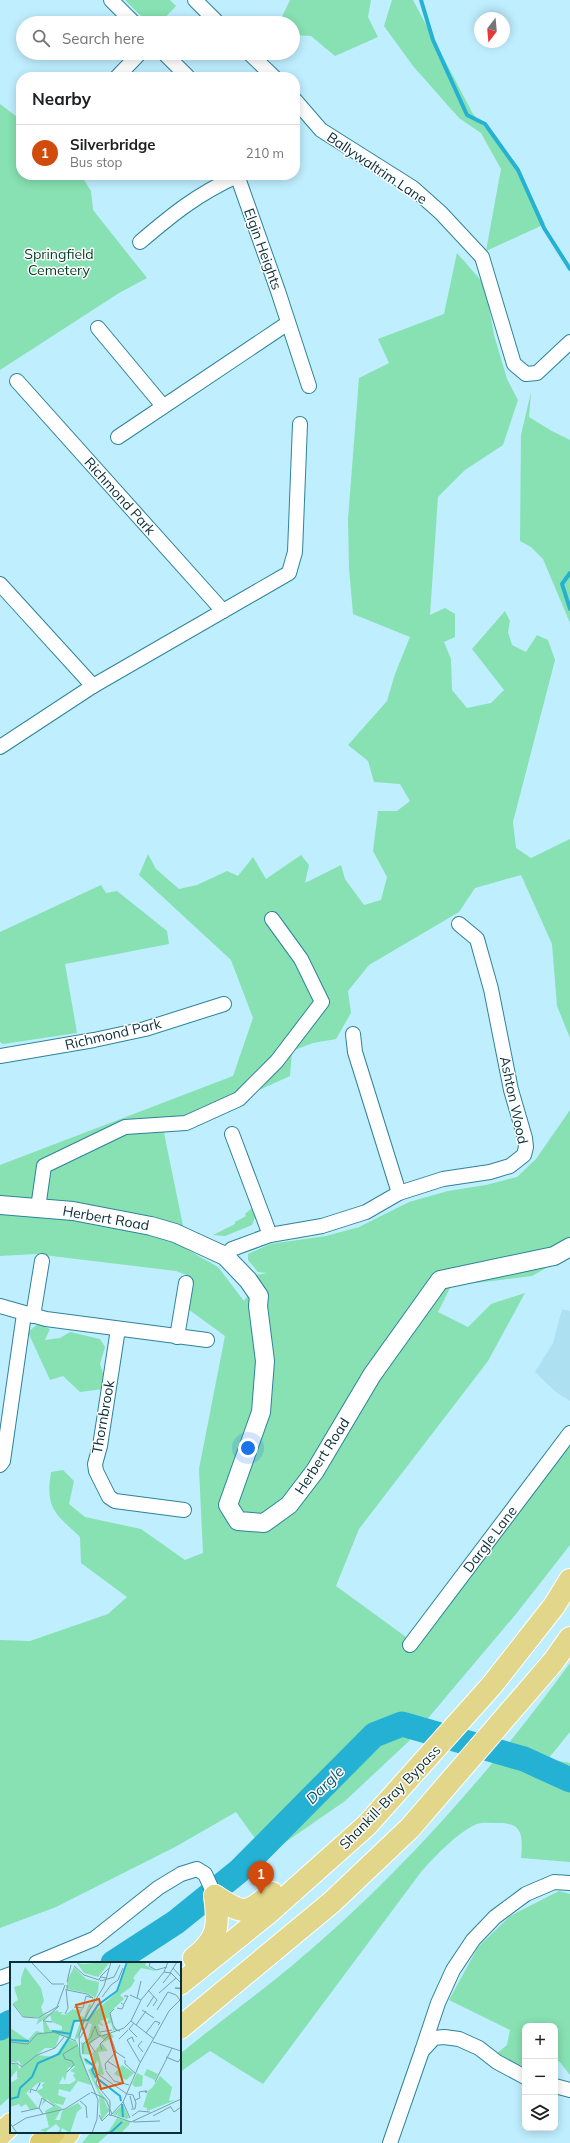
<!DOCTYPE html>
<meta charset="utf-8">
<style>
:root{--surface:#fff;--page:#f6f6f6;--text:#202124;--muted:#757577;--line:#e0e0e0;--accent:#d14b0d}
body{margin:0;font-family:Mulish,sans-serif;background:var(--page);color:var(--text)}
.controls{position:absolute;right:12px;bottom:12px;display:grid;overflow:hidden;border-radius:8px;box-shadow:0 2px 10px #0003}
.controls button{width:36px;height:36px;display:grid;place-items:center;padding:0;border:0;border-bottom:1px solid var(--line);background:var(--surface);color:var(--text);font:20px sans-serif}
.compass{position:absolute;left:474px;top:12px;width:36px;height:36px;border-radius:50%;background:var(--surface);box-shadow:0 2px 10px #0003;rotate:196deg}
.you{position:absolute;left:248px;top:1448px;width:14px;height:14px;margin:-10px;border:3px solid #fff;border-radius:50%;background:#1a73e8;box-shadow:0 0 0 6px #1a73e833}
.badge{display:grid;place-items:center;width:26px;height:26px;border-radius:50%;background:var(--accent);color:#fff;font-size:13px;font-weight:700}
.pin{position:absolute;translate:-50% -33px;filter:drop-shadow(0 1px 2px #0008)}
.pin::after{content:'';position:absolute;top:21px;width:14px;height:12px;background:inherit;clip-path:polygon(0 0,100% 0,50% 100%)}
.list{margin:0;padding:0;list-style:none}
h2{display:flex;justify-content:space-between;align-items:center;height:52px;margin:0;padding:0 16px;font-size:17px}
h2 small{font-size:13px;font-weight:400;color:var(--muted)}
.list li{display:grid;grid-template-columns:26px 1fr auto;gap:12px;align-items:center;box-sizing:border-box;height:56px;padding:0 16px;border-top:1px solid var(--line)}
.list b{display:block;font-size:15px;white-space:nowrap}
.list p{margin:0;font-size:13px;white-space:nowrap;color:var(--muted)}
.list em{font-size:13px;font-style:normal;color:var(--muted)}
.icon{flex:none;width:22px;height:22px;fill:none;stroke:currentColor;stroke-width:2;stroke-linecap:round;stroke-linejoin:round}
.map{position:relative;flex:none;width:570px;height:2143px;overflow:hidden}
.search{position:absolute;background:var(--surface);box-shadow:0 2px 10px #0003;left:16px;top:16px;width:284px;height:44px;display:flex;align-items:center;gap:10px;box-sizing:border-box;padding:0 14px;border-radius:22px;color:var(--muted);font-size:15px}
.panel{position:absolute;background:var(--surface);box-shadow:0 2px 10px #0003;left:16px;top:72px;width:284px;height:108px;border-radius:16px}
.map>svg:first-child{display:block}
.built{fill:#ade1f2}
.green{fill:#87e1b2}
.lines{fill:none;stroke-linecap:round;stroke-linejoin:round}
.stream{stroke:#25b1d3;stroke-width:4}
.river{stroke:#25b1d3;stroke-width:25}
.minor-casing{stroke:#2d839b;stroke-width:16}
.tertiary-casing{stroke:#2d839b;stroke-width:20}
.trunk-casing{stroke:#fff;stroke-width:24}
.motorway-casing{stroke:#fff;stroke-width:24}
.minor{stroke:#fff;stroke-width:14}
.tertiary{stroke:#fff;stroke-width:18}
.trunk{stroke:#e2d68b;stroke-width:22}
.motorway{stroke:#dbcb6e;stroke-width:22}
.labels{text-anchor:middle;stroke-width:3;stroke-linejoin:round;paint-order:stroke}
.street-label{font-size:14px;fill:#092e38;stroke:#fff}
.park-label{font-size:14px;fill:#003b23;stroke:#fff}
.water-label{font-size:15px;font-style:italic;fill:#0b5668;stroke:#fff}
.inset-river{fill:none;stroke:#25b1d3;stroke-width:2}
.inset-road{fill:none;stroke:#76a1af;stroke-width:1}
.view{fill:#dd570e;fill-opacity:0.15;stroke:#dd570e;stroke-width:2}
.inset-edge{fill:none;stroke:#092e38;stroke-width:2}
</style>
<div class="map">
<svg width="570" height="2143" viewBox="0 0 570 2143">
<rect width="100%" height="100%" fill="#bfeefe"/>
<path class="built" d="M562,1309L570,1311V1401L556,1392L535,1372L553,1343Z"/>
<g class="green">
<path d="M125,0H170L176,6L160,23H148Z"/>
<path d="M290,0H371L368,17L378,37L335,56L311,36L293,35V23H279Z"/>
<path d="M392,0H413L473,114L515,162L545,224L486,251L501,169L481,133L459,118L413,66L384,26Z"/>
<path d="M0,104L21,120V175H81L91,191L93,210L147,278L119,293L0,370Z"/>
<path d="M457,253L485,285L494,335L507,379L518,400L503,445L465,470L438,497L430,615L445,608L455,614V637L444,642L451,659L452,690L467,708L491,703L504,690L472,649L505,611L510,621L508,632L512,645L526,652L537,635L548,640L555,660L513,822L516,848L531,858L570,839V1038L557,1006L552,944L521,875L475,888L459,912L369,965L348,991L351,1013L336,1039L313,1043L292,1051L290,1076L164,1133L188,1250L218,1267L244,1301L254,1287L256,1275L267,1273L258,1272L248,1260V1254L270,1244L326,1236L359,1227L409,1202L448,1191L486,1185L517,1177L536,1159L570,1110V1240L545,1253L548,1267L532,1276L451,1286L438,1312L468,1327L491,1304L525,1293L488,1361L359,1529L336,1586L417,1645L570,1446V1545L516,1614L408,1742L345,1801L267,1855L236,1812L175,1847L56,1907L0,1928V1640L30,1641L108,1614L127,1597L81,1563L80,1537C55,1513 45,1509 51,1472L63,1470L74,1481L69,1504L85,1517L141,1529L185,1560L203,1553L199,1469L225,1336L188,1309L192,1277L176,1271L35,1254L0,1256V1165L233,1076L253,1018L231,960L139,875L148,854L156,869L179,889L197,885L227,871L238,876L253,857L266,879L301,855L309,865L305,883L341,865L345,879L364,905L381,900L387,877L373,851L378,811H397L410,801L400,784L374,782L368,761L348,745L387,701L395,674L410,637L353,614L349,568L348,519L359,378L389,363L378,339L444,314Z"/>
<path d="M531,392L529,417L550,430L570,440V623L543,559L531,547L520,541L521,435Z"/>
<path d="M101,885L106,893L117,891L167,931L169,944L65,964L77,1033L3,1044L0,1042V932Z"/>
<path d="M252,1208L255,1217L252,1225L225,1236L213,1235L235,1224V1222L246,1216L245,1214Z"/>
<path d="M38,1324L50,1329L45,1340L60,1338L70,1332L100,1339L105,1347L100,1364L104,1376L103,1389L80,1392L63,1376L50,1380L28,1332Z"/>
<path d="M570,1663V1732L548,1759L570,1763V1862L521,1858C523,1834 523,1822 495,1823C490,1823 482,1822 477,1824C459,1831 434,1857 421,1872L263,2084L210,2051L180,2072V2054C217,2023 257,1995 294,1964C399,1876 490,1773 570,1663Z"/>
<path d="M559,1891L570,1894V2075L559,2061L555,2064V2026H525V2067L496,2054L507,2045L510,2030L449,2000L478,1947L510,1916Z"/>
<path d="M11,2035V2096L0,2106V2040Z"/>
<path d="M91,2132H110L98,2143H82Z"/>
</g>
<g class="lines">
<g class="stream">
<path d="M421,0L433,40L467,115L485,124L518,170L544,228L570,269"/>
<path d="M570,573L562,584L570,609"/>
</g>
<g class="river">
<path d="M113,1963L176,1922L239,1871L374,1735L402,1724L524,1759L570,1780"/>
<path d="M0,2028L11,2022"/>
</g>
<g class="minor-casing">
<g id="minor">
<path d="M111,0L134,23"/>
<path d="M195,0L218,23"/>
<path d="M164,53L188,77"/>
<path d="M249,53L274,77"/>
<path d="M117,77L140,53"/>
<path d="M295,100L321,130L413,188L441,213L482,257L514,364L526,374L537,373L570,342"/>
<path d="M237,175L278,291L309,386"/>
<path d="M140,242C173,214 196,195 237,176"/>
<path d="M98,328L163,406"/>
<path d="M17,381L223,611"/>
<path d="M118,437L288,323"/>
<path d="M0,584L93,686"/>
<path d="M0,747L93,686L289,573L295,552L300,424"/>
<path d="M353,1034L355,1052L399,1193"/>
<path d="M0,1056L94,1040L145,1029L224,1004"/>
<path d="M232,1134L270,1235"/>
<path d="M38,1208L44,1166L125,1127L186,1123L239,1099L277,1061L322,1002L301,959L272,919"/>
<path d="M225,1256L232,1249L270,1235L322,1226L366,1212L399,1193L443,1179L490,1172L510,1166L524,1155L526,1147L525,1138L511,1090L491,989L482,957L477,939L459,924"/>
<path d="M0,1306L46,1319L207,1340"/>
<path d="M33,1316L42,1261"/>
<path d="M118,1329L100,1446L95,1464L96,1471L109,1497L115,1501L184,1510"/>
<path d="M177,1337L186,1283"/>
<path d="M0,1465L3,1461L24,1314"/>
<path d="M410,1645L570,1433"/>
<path d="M36,1963L94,1939L158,1888L181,1874L197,1869L205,1874L215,1896"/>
<path d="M0,1978L11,1974"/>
<path d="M422,2051L438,2003L453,1970L473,1940L495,1917L526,1894L554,1882L570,1883"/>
<path d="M555,2086L570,2090"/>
<path d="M390,2143L422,2051L434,2038L444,2037L459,2039L479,2048L497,2062L525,2077"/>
</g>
</g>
<g class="tertiary-casing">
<path id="tertiary" d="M0,1205L73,1211L151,1226L175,1233L225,1256L248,1280L259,1296L258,1306L265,1361L261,1412L228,1505L238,1521L264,1523L289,1505L315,1471L372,1375L440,1280L554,1256L570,1247"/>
</g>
<g class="trunk-casing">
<g id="trunk">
<path d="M215,1896C244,1915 246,1915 272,1893"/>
<path d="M194,1958C219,1939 219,1925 215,1896"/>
<path d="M180,1984L267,1914L367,1825L492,1685L554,1606L570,1580"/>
<path d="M180,2028L332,1902L410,1828L553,1662L570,1638"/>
<path d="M0,2135L11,2124"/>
<path d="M59,2143L69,2132"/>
</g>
</g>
<g class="motorway-casing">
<path id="motorway" d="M41,2143L54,2132"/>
</g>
<use href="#minor" class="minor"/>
<use href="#tertiary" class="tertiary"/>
<use href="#trunk" class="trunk"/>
<use href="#motorway" class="motorway"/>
</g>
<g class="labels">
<g class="street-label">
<text transform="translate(377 168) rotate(34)" y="5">Ballywaltrim Lane</text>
<text transform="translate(263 249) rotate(70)" y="5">Elgin Heights</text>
<text transform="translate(120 496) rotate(48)" y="5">Richmond Park</text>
<text transform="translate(113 1034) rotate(-13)" y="5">Richmond Park</text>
<text transform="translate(514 1100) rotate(78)" y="5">Ashton Wood</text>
<text transform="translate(106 1218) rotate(10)" y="5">Herbert Road</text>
<text transform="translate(103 1417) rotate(-80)" y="5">Thornbrook</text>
<text transform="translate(322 1456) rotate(-57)" y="5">Herbert Road</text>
<text transform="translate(490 1539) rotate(-53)" y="5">Dargle Lane</text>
<text transform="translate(390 1797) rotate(-46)" y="5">Shankill-Bray Bypass</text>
</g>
<g class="park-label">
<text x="59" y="259">Springfield<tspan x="59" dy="16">Cemetery</tspan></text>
</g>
<g class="water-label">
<text transform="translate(325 1785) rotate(-45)" y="5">Dargle</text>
</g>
</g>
<g transform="translate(10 1962)">
<rect width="171" height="171" fill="#bfeefe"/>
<path d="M66,0L72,2L100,0L88,15L74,11ZM118,0H137L135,3L146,9L131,6L123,16L125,18L121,25L110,33L114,37L100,50L103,64L109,69L103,68L101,61L97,62L99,56L90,59L94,64L88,62L91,73L101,71L104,75L92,81L98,89L88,90L94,112L92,113L84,110L83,113L90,130L101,143L89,132L78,108L84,104L76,102L73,95L86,105L88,110L89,102L87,98L86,102H84L83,93L72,92L71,80L74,81L81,74L78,76L82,62L78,61L72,75L77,57L108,29ZM89,74L94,78L82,92L78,84ZM15,5L31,26L34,39L31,45L33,51L38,50L29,55H14L3,41L8,38L4,25L11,23V16ZM64,5L76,17L89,20L88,29L68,76L64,78L71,58L64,61L60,77L50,73L45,86H30H35L12,105L9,99L0,101V66L18,78L26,69L34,71L33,60H36L40,68H52V64L42,60L40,53L26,63L29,56L48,48V50H53L50,52L55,53L64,46L63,48L73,47L69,54L74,55L79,42L82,43L84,35L77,31L57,27V19ZM57,77L67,80L81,123L68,119L60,130L49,127L48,133L56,136L53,143L43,141L52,146L45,158H50L52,149L68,141L72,146L67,150L60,171L52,166L51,169L53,171H48L50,166L46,162L35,170L30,168L39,165L35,149L44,144L36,136L37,138L31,144L34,137L26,129L33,126L32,123L35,120L28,121L16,131L28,146L20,148L16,142L11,145L9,142L0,145V121L9,116H7V108L0,117L2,102H8L9,107L27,93L44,95ZM62,100L65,105L60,109L65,111L63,113L66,118L60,122H49L53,114L55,119L58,106L64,104ZM112,103L124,111L116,118L104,112ZM137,107L148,112L145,118L134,113ZM127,111L133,114L132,124L125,125L122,122ZM150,114L162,125L159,139L166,138L137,149V146L133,145L138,129L142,126ZM89,133L93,135L99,149L91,159ZM113,142L119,156L117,157L107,154L109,149L106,154L103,152ZM107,156L120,160L119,163L111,171H92L99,169Z" fill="#87e1b2" fill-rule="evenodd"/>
<path class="inset-river" d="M42,69L61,72M0,78L19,79M75,97L84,104L82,108L86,116M88,117L110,134L111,139M0,137L8,135L10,126L22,115L28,101L49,92L60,74L64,59L78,58L88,43L107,29L117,0M112,142L113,155M100,171L112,160"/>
<path class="inset-road" d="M21,0L42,22H54M140,1L139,4L146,8L157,5M64,4L74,13L89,18M163,6L171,15M154,10L161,11L171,21M160,11L167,0M90,15L99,6M96,16L91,15L89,17L91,19L104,15L110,3M57,20L61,3M153,21L161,11M57,23V28L77,32L83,36M171,26H165L171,27M138,28L147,38L143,44M149,31L166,16M120,33L131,38M92,35L101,23L108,18L113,6M127,36L131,19M3,42L13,55L28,56L47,45L55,23M114,42L118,34H114M64,45L73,46L76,34L83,36M137,45L144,34M107,46L112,47L114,43L111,41M104,47L100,51L103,63L106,68L110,69M132,48L144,56M147,48L158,30L166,33L170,38M55,52L58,46L56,27M121,59L144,77M42,60L33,59L49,44M124,61L119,67L127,75M126,63L136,49M85,64L88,73L92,74L114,66L121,59L131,38L154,10L158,0M90,70L102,68M136,71L145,59L150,61L148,63M100,73L106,90L115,96M70,76L78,61M109,77L118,68M132,79L128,84L133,90M0,80L18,82L27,72L44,70L66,79M124,80L122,75L117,78L130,100M143,80L171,89M92,88L90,82L98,74M85,90L79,81L90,74M73,92V82L81,75L85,64M156,95L168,100L171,96M115,98V102L125,111M97,99L108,106M0,102L7,101L12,105L27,93L45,86L54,75M96,108L95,102L106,90M96,109L104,119L119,123M57,110L64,103L62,99L55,97L53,92L68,83M145,120L162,86M81,130L94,136L97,140L102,152L100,154L99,146M20,131L21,127L26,129L30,121L29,124M117,132L123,133L126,141L125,147H121M120,134L123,146M125,138L130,136L129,130L135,129L136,131L137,129H135M70,139L76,144L77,156M113,140L120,156M160,144L164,150L171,145M100,146V139L86,122L88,112L117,132M11,150L29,146M33,152L29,146L32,136L44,144M102,152L113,140L130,101L159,49L171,37M89,153L92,159L99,152M101,153L121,160L171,137M122,154L129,149L140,150M143,154L160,145M123,160L150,159M0,161L7,171M3,164L16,156L55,147L80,131M82,171L87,157L88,138L70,94L69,73L76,54L94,24L101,0"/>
<path class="view" d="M89,37L113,121L91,127L66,43Z"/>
<rect width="171" height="171" class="inset-edge"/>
</g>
</svg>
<div class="controls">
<button>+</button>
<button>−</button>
<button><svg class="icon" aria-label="layers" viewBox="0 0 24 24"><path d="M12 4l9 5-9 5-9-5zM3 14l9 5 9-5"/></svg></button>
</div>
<svg class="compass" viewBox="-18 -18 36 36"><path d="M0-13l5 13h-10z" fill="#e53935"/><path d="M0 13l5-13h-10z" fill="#757577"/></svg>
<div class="you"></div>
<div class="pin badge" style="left:261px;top:1894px">1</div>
<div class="search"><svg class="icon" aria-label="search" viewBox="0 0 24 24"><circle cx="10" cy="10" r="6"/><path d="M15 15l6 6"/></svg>Search here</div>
<section class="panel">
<h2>Nearby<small></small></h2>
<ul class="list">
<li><span class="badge">1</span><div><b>Silverbridge</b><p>Bus stop</p></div><em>210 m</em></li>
</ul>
</section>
</div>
